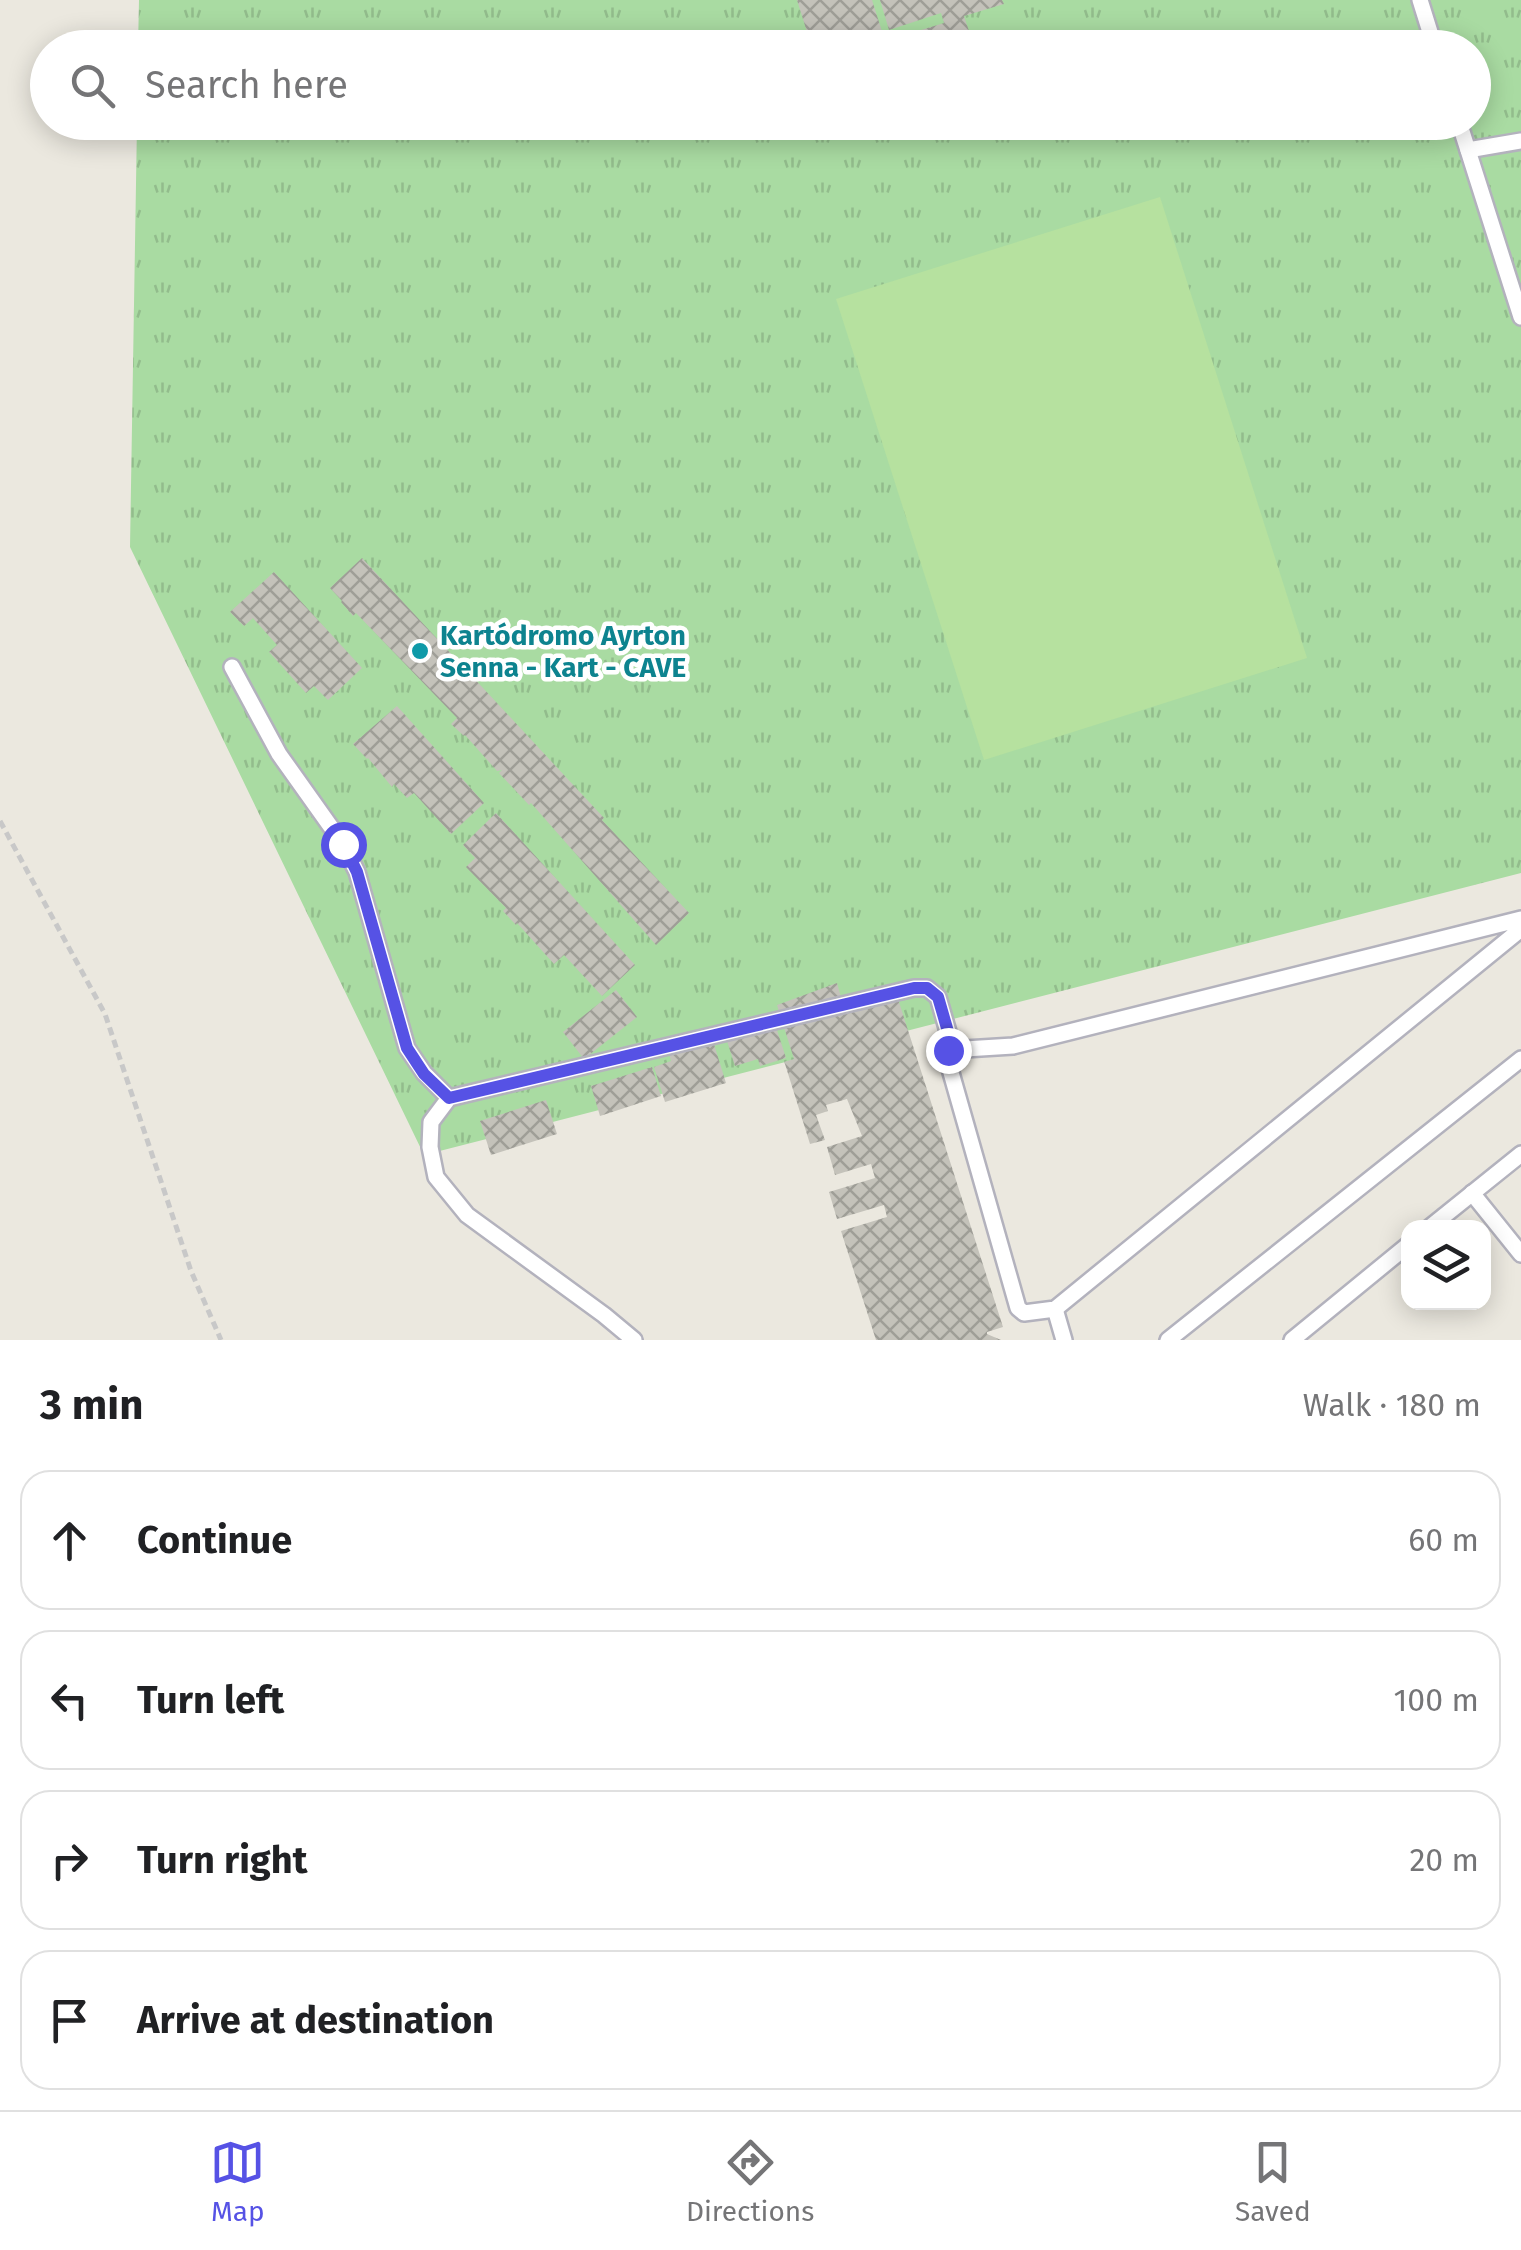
<!DOCTYPE html>
<meta charset="utf-8">
<style>
:root{--surface:#fff;--page:#f6f6f6;--text:#202124;--muted:#757577;--line:#e0e0e0;--accent:#5652e5}
body{margin:0;font-family:"Fira Sans",sans-serif;background:var(--page);color:var(--text)}
.controls{position:absolute;right:30px;bottom:30px;display:grid;overflow:hidden;border-radius:20px;box-shadow:0 5px 25px #0003}
.controls button{width:90px;height:90px;display:grid;place-items:center;padding:0;border:0;border-bottom:2px solid var(--line);background:var(--surface);color:var(--text);font:50px sans-serif}
.stop{position:absolute;width:30px;height:30px;margin:-22px;border:8px solid #5652e5;border-radius:50%;background:#fff}
.stop.end{background:#5652e5;border-color:#fff;box-shadow:0 2px 10px #0008}
.list{margin:0;padding:0;list-style:none}
h2{display:flex;justify-content:space-between;align-items:center;height:130px;margin:0;padding:0 40px;font-size:42px}
h2 small{font-size:32px;font-weight:400;color:var(--muted)}
.list li{display:grid;grid-template-columns:65px 1fr auto;gap:30px;align-items:center;box-sizing:border-box;height:140px;margin:0 20px 20px;padding:0 20px;border:2px solid var(--line);border-radius:30px}
.list b{display:block;font-size:38px;white-space:nowrap}
.list em{font-size:32px;font-style:normal;color:var(--muted)}
.icon{flex:none;width:55px;height:55px;fill:none;stroke:currentColor;stroke-width:2;stroke-linecap:round;stroke-linejoin:round}
.map{position:relative;flex:none;width:1521px;height:1340px;overflow:hidden}
.search{position:absolute;background:var(--surface);box-shadow:0 5px 25px #0003;left:30px;right:30px;top:30px;height:110px;display:flex;align-items:center;gap:25px;box-sizing:border-box;padding:0 35px;border-radius:55px;color:var(--muted);font-size:38px}
.sheet{height:770px;background:var(--surface)}
nav{display:flex;justify-content:space-around;align-items:center;box-sizing:border-box;height:140px;border-top:2px solid var(--line);background:var(--surface);font-size:28px;color:var(--muted)}
nav a{display:grid;justify-items:center;gap:5px}
nav .on{color:var(--accent)}
.map>svg:first-child{display:block}
.grass{fill:url(#grass-tufts)}
.pitch{fill:#b6e19f}
.building{fill:url(#building-cross-hatch)}
.lines{fill:none;stroke-linecap:round;stroke-linejoin:round}
.lane-casing{stroke:#b3b2bd;stroke-width:20}
.path{stroke:#c8c8c8;stroke-width:5;stroke-dasharray:8 5;stroke-linecap:butt}
.lane{stroke:#fff;stroke-width:15}
.route{stroke:#5652e5;stroke-width:12}
.culture-dot{fill:#0f9aa8;stroke:#fff;stroke-width:4}
.labels{text-anchor:middle;stroke-width:9;stroke-linejoin:round;paint-order:stroke}
.culture-label{font-size:28px;font-weight:bold;fill:#0d838f;stroke:#fff;text-anchor:start}
</style>
<div class="map">
<svg width="1521" height="1340" viewBox="0 0 1521 1340">
<defs>
<pattern id="grass-tufts" width="24" height="20" patternUnits="userSpaceOnUse" patternTransform="scale(2.5)"><rect width="24" height="20" fill="#a9dba2"/><path d="M3 7l-1-3M5 7V3M7 7l1-3M15 17l-1-3M17 17v-4M19 17l1-3" fill="none" stroke="#92bc8c"/></pattern>
<pattern id="building-cross-hatch" width="8" height="8" patternUnits="userSpaceOnUse" patternTransform="scale(2.5)"><rect width="8" height="8" fill="#c4c2ba"/><path d="M0 0l8 8M0 8l8-8" fill="none" stroke="#9f9e97"/></pattern>
</defs>
<rect width="100%" height="100%" fill="#ebe8df"/>
<path class="grass" d="M139,0H1521V873L424,1155L130,547L137,123L1474,122V48H138Z"/>
<path class="pitch" d="M1160,197L1307,658L984,760L836,299Z"/>
<g class="building">
<path d="M797,0H872L885,41L865,48H812Z"/>
<path d="M880,0H1002L1004,4L964,16L971,37L940,48H887L885,41L944,23L941,13L889,30Z"/>
<path d="M362,558L604,818L602,820L689,913L656,945L531,803L529,805L499,773L502,770L497,771L465,735L464,736L451,724L457,718L356,613L353,616L341,602L342,601L330,588Z"/>
<path d="M274,572L362,668L328,700L314,686L306,693L269,652L277,645L253,618L244,626L230,612Z"/>
<path d="M397,706L484,803L451,834L414,793L407,798L394,784L392,787L368,758L367,759L353,744Z"/>
<path d="M496,813L635,965L602,996L564,955L554,964L517,923L516,925L503,911L506,908L466,867L475,858L463,845Z"/>
<path d="M837,983L845,1011L890,997L891,1001L898,999L1003,1327L987,1332V1334L1001,1340H876L841,1231L887,1217L884,1205L837,1219L829,1192L875,1178L871,1164L835,1175L827,1147L862,1136L847,1099L826,1105L828,1111L816,1115L825,1140L810,1144L785,1064L784,1062L794,1059L777,1005Z"/>
<path d="M616,990L637,1017L584,1059L563,1032Z"/>
<path d="M776,1027L786,1058L760,1066L758,1059L735,1066L727,1041Z"/>
<path d="M709,1028L726,1083L665,1102L654,1067L671,1061L666,1041Z"/>
<path d="M652,1067L661,1096L600,1116L591,1086Z"/>
<path d="M546,1100L557,1134L491,1155L480,1121Z"/>
</g>
<g class="lines">
<g class="lane-casing">
<g id="lane">
<path d="M1420,0L1435,48"/>
<path d="M1459,122L1521,317"/>
<path d="M1468,150L1521,141"/>
<path d="M232,667L279,754L343,844L357,872L407,1048L424,1073L449,1098"/>
<path d="M1521,919L1013,1046L949,1050L946,1055L1018,1308L1024,1313L1055,1309L1521,929"/>
<path d="M1472,1193L1521,1254"/>
<path d="M1429,1228L1521,1154"/>
<path d="M1055,1309L1064,1340"/>
<path d="M634,1340L604,1315L467,1215L436,1177L430,1147L431,1122L449,1098L914,988H927L938,997L953,1049"/>
<path d="M1168,1340L1521,1059"/>
<path d="M1292,1340L1408,1245"/>
</g>
</g>
<path class="path" d="M0,821L105,1014L191,1271L221,1340"/>
<use href="#lane" class="lane"/>
</g>
<g class="lines">
<path class="route" d="M343,844L357,872L407,1048L424,1074L449,1098L914,988H927L938,997L953,1049L948,1050"/>
</g>
<circle class="culture-dot" cx="420" cy="651" r="10"/>
<g class="labels">
<g class="culture-label">
<text x="440" y="645">Kartódromo Ayrton<tspan x="440" dy="32">Senna - Kart - CAVE</tspan></text>
</g>
</g>
</svg>
<div class="controls">
<button><svg class="icon" aria-label="layers" viewBox="0 0 24 24"><path d="M12 4l9 5-9 5-9-5zM3 14l9 5 9-5"/></svg></button>
</div>
<div class="stop" style="left:343px;top:844px"></div>
<div class="stop end" style="left:948px;top:1050px"></div>
<div class="search"><svg class="icon" aria-label="search" viewBox="0 0 24 24"><circle cx="10" cy="10" r="6"/><path d="M15 15l6 6"/></svg>Search here</div>
</div>
<section class="sheet">
<h2>3 min<small>Walk · 180 m</small></h2>
<ul class="list">
<li><svg class="icon" aria-label="ahead" viewBox="0 0 24 24"><path d="M12 20V5M6 11l6-6 6 6"/></svg><div><b>Continue</b></div><em>60 m</em></li>
<li><svg class="icon" aria-label="left" viewBox="0 0 24 24"><path d="M17 20v-9H6M10 6l-5 5 5 5"/></svg><div><b>Turn left</b></div><em>100 m</em></li>
<li><svg class="icon" aria-label="right" viewBox="0 0 24 24"><path d="M7 20v-9h11M14 6l5 5-5 5"/></svg><div><b>Turn right</b></div><em>20 m</em></li>
<li><svg class="icon" aria-label="arrive" viewBox="0 0 24 24"><path d="M6 21V4h12l-3 4 3 4H6"/></svg><div><b>Arrive at destination</b></div></li>
</ul>
</section>
<nav>
<a class="on"><svg class="icon" aria-label="map" viewBox="0 0 24 24"><path d="M3 6l6-2 6 2 6-2v14l-6 2-6-2-6 2zM9 4v14M15 6v14"/></svg>Map</a>
<a><svg class="icon" aria-label="directions" viewBox="0 0 24 24"><path d="M12 3l9 9-9 9-9-9zM9 14v-3h6M13 9l2 2-2 2"/></svg>Directions</a>
<a><svg class="icon" aria-label="saved" viewBox="0 0 24 24"><path d="M7 4h10v16l-5-4-5 4z"/></svg>Saved</a>
</nav>
